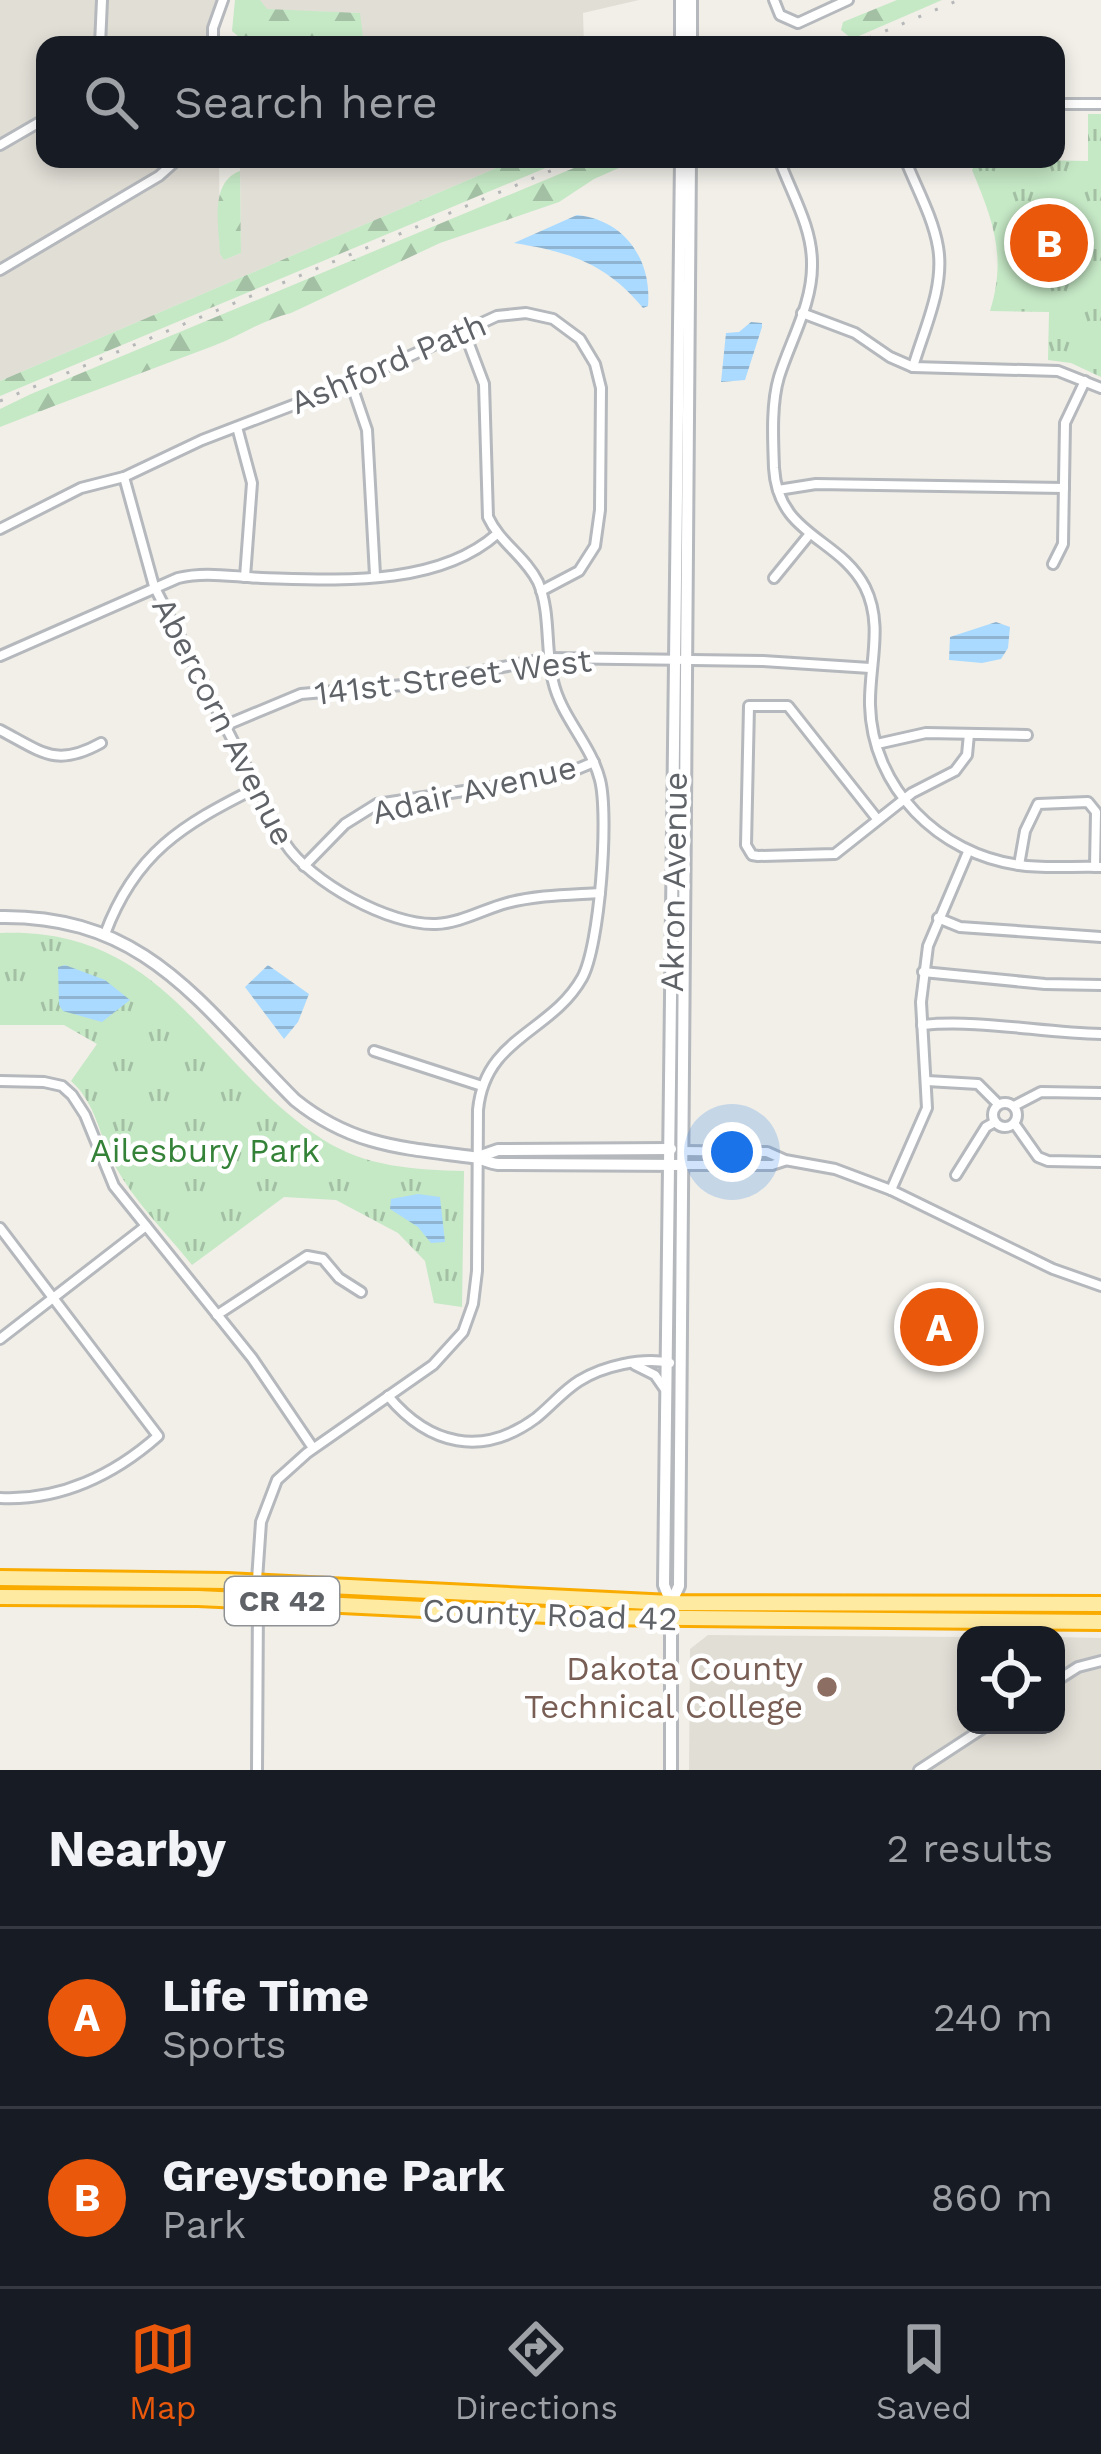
<!DOCTYPE html>
<style>
:root{--surface:#171b24;--page:#20242c;--text:#f1f3f6;--muted:#9ea1a6;--line:#363941;--accent:#ea580c}
body{margin:0;font-family:"Work Sans",sans-serif;background:var(--page);color:var(--text)}
.controls{position:absolute;right:36px;bottom:36px;display:grid;overflow:hidden;border-radius:24px;box-shadow:0 6px 18px #0003}
.controls button{width:108px;height:108px;display:grid;place-items:center;padding:0;border:0;border-bottom:3px solid var(--line);background:var(--surface);color:var(--text);font:60px sans-serif}
.you{position:absolute;left:732px;top:1152px;width:42px;height:42px;margin:-30px;border:9px solid #fff;border-radius:50%;background:#1a73e8;box-shadow:0 0 0 18px #1a73e833}
.badge{display:grid;place-items:center;width:78px;height:78px;border-radius:50%;background:var(--accent);color:#fff;font-size:39px;font-weight:700}
.pin{position:absolute;translate:-50% -50%;border:6px solid #fff;box-shadow:0 3px 12px #0006}
.list{margin:0;padding:0;list-style:none}
h2{display:flex;justify-content:space-between;align-items:center;height:156px;margin:0;padding:0 48px;font-size:51px}
h2 small{font-size:39px;font-weight:400;color:var(--muted)}
.list li{display:grid;grid-template-columns:78px 1fr auto;gap:36px;align-items:center;box-sizing:border-box;height:180px;padding:0 48px;border-top:3px solid var(--line)}
.list b{display:block;font-size:45px;white-space:nowrap}
.list p{margin:0;font-size:39px;white-space:nowrap;color:var(--muted)}
.list em{font-size:39px;font-style:normal;color:var(--muted)}
.icon{flex:none;width:66px;height:66px;fill:none;stroke:currentColor;stroke-width:2;stroke-linecap:round;stroke-linejoin:round}
.map{position:relative;flex:none;width:1101px;height:1770px;overflow:hidden}
.search{position:absolute;background:var(--surface);box-shadow:0 6px 18px #0003;left:36px;right:36px;top:36px;height:132px;display:flex;align-items:center;gap:30px;box-sizing:border-box;padding:0 42px;border-radius:24px;color:var(--muted);font-size:45px}
.sheet{height:516px;background:var(--surface)}
nav{display:flex;justify-content:space-around;align-items:center;box-sizing:border-box;height:168px;border-top:3px solid var(--line);background:var(--surface);font-size:33px;color:var(--muted)}
nav a{display:grid;justify-items:center;gap:6px}
nav .on{color:var(--accent)}
.map>svg:first-child{display:block}
.education{fill:#e1ded6}
.forest{fill:url(#forest-firs)}
.park{fill:url(#park-tufts)}
.water{fill:url(#water-rules)}
.lines{fill:none;stroke-linecap:round;stroke-linejoin:round}
.minor-casing{stroke:#b5b8bc;stroke-width:14}
.tertiary-casing{stroke:#b5b8bc;stroke-width:16}
.trunk-casing{stroke:#f9ab00;stroke-width:20}
.minor{stroke:#fff;stroke-width:8}
.tertiary{stroke:#fff;stroke-width:10}
.trunk{stroke:#feeaa1;stroke-width:14}
.rail{stroke:#b6b7b8;stroke-width:3;stroke-dasharray:3 15;stroke-linecap:butt}
.education-dot{fill:#8d6e63;stroke:#fff;stroke-width:4.5}
.labels{text-anchor:middle;stroke-width:9;stroke-linejoin:round;paint-order:stroke}
.shield{fill:#fff;stroke:#8f9295;stroke-width:3}
.shield-label{font-size:30px;font-weight:bold;fill:#5f6368}
.street-label{font-size:33px;fill:#5f6368;stroke:#fff}
.park-label{font-size:33px;fill:#348238;stroke:#fff}
.education-label{font-size:33px;fill:#785e54;stroke:#fff;text-anchor:end}
</style>
<div class="map">
<svg width="1101" height="1770" viewBox="0 0 1101 1770">
<defs>
<pattern id="forest-firs" width="22" height="20" patternUnits="userSpaceOnUse" patternTransform="scale(3)"><rect width="22" height="20" fill="#c5e8c5"/><path d="M5 1l3.5 6h-7zM16 11l3.5 6h-7z" fill="#a3c0a4"/></pattern>
<pattern id="park-tufts" width="24" height="20" patternUnits="userSpaceOnUse" patternTransform="scale(3)"><rect width="24" height="20" fill="#c5e8c5"/><path d="M3 7l-1-3M5 7V3M7 7l1-3M15 17l-1-3M17 17v-4M19 17l1-3" fill="none" stroke="#a3c0a4"/></pattern>
<pattern id="water-rules" width="6" height="5" patternUnits="userSpaceOnUse" patternTransform="scale(3)"><rect width="6" height="5" fill="#aadaff"/><path d="M0 2.5h6" fill="none" stroke="#8eb4d2"/></pattern>
</defs>
<rect width="100%" height="100%" fill="#f1efe8"/>
<g class="education">
<path d="M0,0H223L217,12V45H45V159H219L220,254L224,260L241,253L240,167L249,159H517L0,381Z"/>
<path d="M252,0H639L583,13L584,45H364L359,13L253,9Z"/>
<path d="M708,1635L966,1637V1725H1056V1637L1101,1638V1770H689L690,1649Z"/>
</g>
<g class="forest">
<path d="M235,0H260L267,9L360,13L364,45H233L239,37L232,31Z"/>
<path d="M897,0H942L852,39L841,30L843,22Z"/>
<path d="M517,159H567L0,396V381Z"/>
<path d="M605,159H639L594,179L559,202L440,243L291,313C262,320 240,336 213,346C142,373 71,399 0,427V409L31,394L581,165L589,167Z"/>
<path d="M240,171L241,253L224,260L220,254C219,227 209,182 240,171Z"/>
</g>
<g class="park">
<path d="M1088,114H1101V377L1071,363L1048,360L1049,312L990,311C1007,257 993,220 972,170L978,159L1088,161Z"/>
<path d="M0,933C166,926 205,1063 322,1139C365,1167 416,1170 464,1171L462,1307L434,1303L425,1261L398,1233L336,1200L284,1197L192,1265C166,1233 135,1202 115,1166C99,1137 97,1104 71,1081L97,1044L64,1025H0Z"/>
</g>
<g class="water">
<path d="M577,215C625,220 652,260 648,306L643,308C606,263 569,252 514,243Z"/>
<path d="M751,322L762,323V327L745,380L721,382L726,333L739,332Z"/>
<path d="M996,622L1010,627L1008,648L1001,659L982,663L949,660L950,637Z"/>
<path d="M65,965L105,980L130,1000L102,1022L63,1011L59,1005L58,967Z"/>
<path d="M268,965L309,994L298,1022L284,1039L245,987Z"/>
<path d="M418,1194L440,1197L445,1242L431,1243L418,1227L390,1209L391,1199Z"/>
</g>
<g class="lines">
<g class="minor-casing">
<g id="minor">
<path d="M774,0L780,15L798,23L848,0"/>
<path d="M100,45L102,0"/>
<path d="M213,45V28L223,0"/>
<path d="M1056,104H1101"/>
<path d="M0,145L45,119"/>
<path d="M779,159C791,193 812,226 812,263C813,303 791,339 779,377C771,404 773,439 774,468C778,536 839,537 865,587C884,625 869,665 870,705C872,788 939,854 1019,865C1045,869 1074,866 1101,867"/>
<path d="M905,159C916,187 933,217 938,247C945,287 924,329 913,367"/>
<path d="M0,270L159,176L178,159"/>
<path d="M802,313L855,333L890,357L913,367L1058,371L1101,388"/>
<path d="M351,383L367,430L375,575"/>
<path d="M237,427L252,483L245,577"/>
<path d="M124,477L154,586L285,843C310,882 390,926 436,924C461,923 484,909 507,903C538,895 568,895 600,893"/>
<path d="M778,490L816,484L1064,488"/>
<path d="M0,529L81,488L124,477L202,440L351,383L497,316L526,313L553,319L580,339L595,364L601,388L600,510L595,546L579,571L541,591"/>
<path d="M1053,564L1063,544L1065,423L1085,381"/>
<path d="M774,578L809,535"/>
<path d="M0,656L178,578C206,571 233,577 262,578C337,580 437,587 497,534"/>
<path d="M224,726L301,694L414,684L549,658L763,661L870,668"/>
<path d="M0,730C42,752 56,768 101,743"/>
<path d="M877,744L926,733L1027,735"/>
<path d="M878,820L788,706H749L746,845L752,855L758,856L835,854L912,793L955,771L967,755L969,734"/>
<path d="M1019,865L1025,831L1038,804L1088,802L1096,812L1095,867"/>
<path d="M304,866L345,824L377,804L558,777L594,762"/>
<path d="M938,918L960,927L1101,937"/>
<path d="M105,934C135,853 182,825 256,788"/>
<path d="M923,972L1045,984L1101,985"/>
<path d="M922,1025C980,1019 1042,1033 1101,1034"/>
<path d="M374,1051L482,1086"/>
<path d="M0,1081L44,1082L62,1086L72,1095L85,1115L114,1186L252,1358L313,1448"/>
<path d="M927,1081L978,1084L998,1104"/>
<circle cx="1005" cy="1115" r="12"/>
<path d="M1014,1106L1041,1092L1101,1093"/>
<path d="M1014,1123L1038,1157L1048,1161L1101,1162"/>
<path d="M684,1151L767,1152L785,1160L835,1169L891,1190L1053,1269L1101,1286"/>
<path d="M684,1165H772L784,1161"/>
<path d="M956,1175L986,1127L995,1122"/>
<path d="M891,1190L927,1108L921,1002L928,946L968,852"/>
<path d="M0,1228L158,1436C114,1475 60,1501 0,1498"/>
<path d="M217,1315L307,1256L323,1259L339,1278L361,1292"/>
<path d="M0,1339L146,1226"/>
<path d="M635,1365L655,1375L664,1388"/>
<path d="M388,1396C429,1445 482,1458 536,1418C551,1406 563,1391 579,1381C603,1366 642,1357 670,1363"/>
<path d="M257,1580L261,1522L277,1480L307,1453L433,1365L463,1332L473,1304L477,1271L478,1110C485,1037 551,1033 582,978C600,946 609,815 600,780C591,744 561,717 553,681C545,649 551,612 538,582C525,556 500,543 488,517L484,384L464,331"/>
<path d="M1056,1681L1078,1667L1101,1661"/>
<path d="M257,1770L258,1600"/>
<path d="M919,1770L988,1725"/>
</g>
</g>
<g class="tertiary-casing">
<g id="tertiary">
<path d="M681,0V45"/>
<path d="M691,45V0"/>
<path d="M0,917C147,915 201,1006 295,1100C352,1146 403,1148 472,1157C481,1158 488,1163 498,1164L684,1165"/>
<path d="M478,1157L498,1150L671,1149"/>
<path d="M671,1603L664,1585L681,159"/>
<path d="M671,1770V1603L679,1586L690,159"/>
</g>
</g>
<g class="trunk-casing">
<g id="trunk">
<path d="M0,1578L227,1581L671,1603L1101,1604"/>
<path d="M0,1597L198,1598L588,1617L1101,1622"/>
</g>
</g>
<use href="#minor" class="minor"/>
<use href="#tertiary" class="tertiary"/>
<use href="#trunk" class="trunk"/>
<g class="rail">
<path d="M852,45L959,0"/>
<path d="M0,401L579,159"/>
</g>
</g>
<circle class="education-dot" cx="827" cy="1687" r="12"/>
<g class="labels">
<rect class="shield" x="225" y="1577" width="114" height="48" rx="9"/>
<g class="shield-label">
<text x="282" y="1611">CR 42</text>
</g>
<g class="street-label">
<text transform="translate(388 363) rotate(-23)" y="12">Ashford Path</text>
<text transform="translate(453 676) rotate(-7)" y="12">141st Street West</text>
<text transform="translate(224 721) rotate(63)" y="12">Abercorn Avenue</text>
<text transform="translate(474 789) rotate(-13)" y="12">Adair Avenue</text>
<text transform="translate(673 882) rotate(-89)" y="12">Akron Avenue</text>
<text transform="translate(550 1614) rotate(2)" y="12">County Road 42</text>
</g>
<g class="park-label">
<text x="205" y="1162">Ailesbury Park</text>
</g>
<g class="education-label">
<text x="803" y="1680">Dakota County<tspan x="803" dy="38">Technical College</tspan></text>
</g>
</g>
</svg>
<div class="controls">
<button><svg class="icon" aria-label="locate" viewBox="0 0 24 24"><circle cx="12" cy="12" r="6"/><path d="M12 2v4M12 18v4M2 12h4M18 12h4"/></svg></button>
</div>
<div class="you"></div>
<div class="pin badge" style="left:939px;top:1327px">A</div>
<div class="pin badge" style="left:1049px;top:243px">B</div>
<div class="search"><svg class="icon" aria-label="search" viewBox="0 0 24 24"><circle cx="10" cy="10" r="6"/><path d="M15 15l6 6"/></svg>Search here</div>
</div>
<section class="sheet">
<h2>Nearby<small>2 results</small></h2>
<ul class="list">
<li><span class="badge">A</span><div><b>Life Time</b><p>Sports</p></div><em>240 m</em></li>
<li><span class="badge">B</span><div><b>Greystone Park</b><p>Park</p></div><em>860 m</em></li>
</ul>
</section>
<nav>
<a class="on"><svg class="icon" aria-label="map" viewBox="0 0 24 24"><path d="M3 6l6-2 6 2 6-2v14l-6 2-6-2-6 2zM9 4v14M15 6v14"/></svg>Map</a>
<a><svg class="icon" aria-label="directions" viewBox="0 0 24 24"><path d="M12 3l9 9-9 9-9-9zM9 14v-3h6M13 9l2 2-2 2"/></svg>Directions</a>
<a><svg class="icon" aria-label="saved" viewBox="0 0 24 24"><path d="M7 4h10v16l-5-4-5 4z"/></svg>Saved</a>
</nav>
